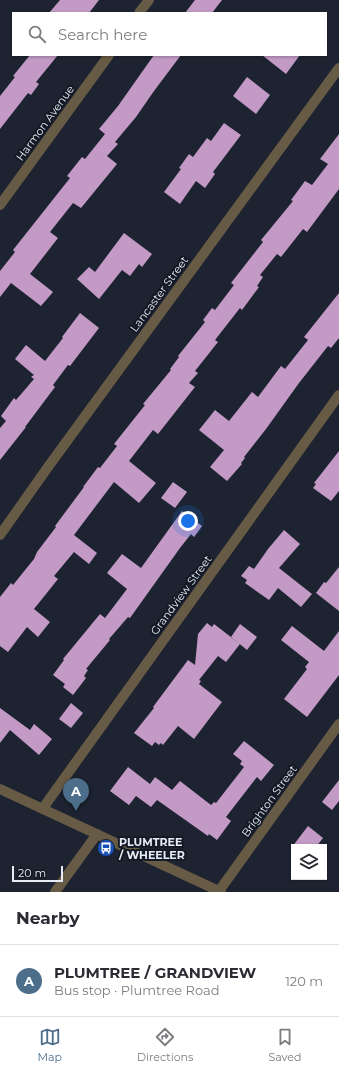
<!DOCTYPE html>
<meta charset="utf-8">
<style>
:root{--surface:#fff;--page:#f7f7f7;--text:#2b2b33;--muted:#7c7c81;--line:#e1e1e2;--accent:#4c6e8b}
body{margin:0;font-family:Montserrat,sans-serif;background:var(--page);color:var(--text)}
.controls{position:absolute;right:12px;bottom:12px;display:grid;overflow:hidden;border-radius:0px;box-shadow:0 1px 3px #0004}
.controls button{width:36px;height:36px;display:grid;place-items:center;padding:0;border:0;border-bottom:1px solid var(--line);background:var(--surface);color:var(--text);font:20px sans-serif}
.scale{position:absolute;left:12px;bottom:10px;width:51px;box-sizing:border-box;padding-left:4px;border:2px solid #e7ebf4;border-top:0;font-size:11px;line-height:14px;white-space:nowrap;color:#e7ebf4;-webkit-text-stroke:3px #141926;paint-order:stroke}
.you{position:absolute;left:188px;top:521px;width:14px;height:14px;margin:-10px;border:3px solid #fff;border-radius:50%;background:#1a73e8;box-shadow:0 0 0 6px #1a73e833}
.badge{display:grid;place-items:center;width:26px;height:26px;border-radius:50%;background:var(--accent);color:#fff;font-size:13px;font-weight:700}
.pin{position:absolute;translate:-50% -33px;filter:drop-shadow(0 1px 2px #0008)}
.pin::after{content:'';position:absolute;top:21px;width:14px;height:12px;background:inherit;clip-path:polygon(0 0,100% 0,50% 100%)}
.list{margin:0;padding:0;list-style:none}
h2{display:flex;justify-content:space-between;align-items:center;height:52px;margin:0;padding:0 16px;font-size:17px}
h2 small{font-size:13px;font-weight:400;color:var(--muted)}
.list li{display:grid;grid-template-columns:26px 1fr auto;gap:12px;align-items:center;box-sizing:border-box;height:72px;padding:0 16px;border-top:1px solid var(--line)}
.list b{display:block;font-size:15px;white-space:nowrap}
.list p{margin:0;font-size:13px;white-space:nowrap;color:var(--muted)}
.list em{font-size:13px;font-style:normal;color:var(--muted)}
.icon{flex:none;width:22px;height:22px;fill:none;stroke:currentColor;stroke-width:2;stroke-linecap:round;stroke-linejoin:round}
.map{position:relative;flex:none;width:339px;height:892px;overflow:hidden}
.search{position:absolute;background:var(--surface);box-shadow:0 1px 3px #0004;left:12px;right:12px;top:12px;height:44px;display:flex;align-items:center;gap:10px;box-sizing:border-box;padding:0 14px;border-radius:0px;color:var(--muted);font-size:15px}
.sheet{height:124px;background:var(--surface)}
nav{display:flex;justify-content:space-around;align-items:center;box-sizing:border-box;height:56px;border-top:1px solid var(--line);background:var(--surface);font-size:11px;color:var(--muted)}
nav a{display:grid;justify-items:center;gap:2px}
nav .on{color:var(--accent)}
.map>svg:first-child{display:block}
.building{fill:#c39ac6}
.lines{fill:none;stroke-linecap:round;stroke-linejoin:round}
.minor{stroke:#685b46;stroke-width:10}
.tertiary{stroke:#685b46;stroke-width:10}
.labels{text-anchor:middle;stroke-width:4;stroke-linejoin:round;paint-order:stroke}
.street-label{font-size:11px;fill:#e7ebf4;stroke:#141926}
.poi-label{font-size:11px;font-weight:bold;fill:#e7ebf4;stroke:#141926;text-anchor:start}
</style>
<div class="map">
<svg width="339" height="892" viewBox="0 0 339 892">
<rect width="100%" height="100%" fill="#1d2330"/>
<g class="building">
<path d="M60,0H99L89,13H49Z"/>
<path d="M195,0H222L212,13H185Z"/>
<path d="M30,55H58L36,82L39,84L31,95L28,93L0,129V96L15,77L13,76Z"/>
<path d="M154,55H181L154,91L136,117L115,142L118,144L107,156L117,164L81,208L73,203L50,232L58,238L30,274L53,292L41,306L11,283L0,297V271L15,252L13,250L70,178L67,176L82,157L85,159L105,134L99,129L118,106Z"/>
<path d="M262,55H300L286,74Z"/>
<path d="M247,77L270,95L256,114L233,96Z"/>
<path d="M224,123L241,135L213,172L215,174L205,188L196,181L180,204L164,192L181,169L179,168L189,154L193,157L207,138L211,141Z"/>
<path d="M339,134V189L307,232L303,229L281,257L277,254L260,275L263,277L257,286L259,287L242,310L240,308L215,340L218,342L195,371L198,373L189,383L195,387L158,434L153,430L129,461L156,483L139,503L114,482L74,535L97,553L89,564L74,552L54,576L58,579L34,609L50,622L38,637L27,627L8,652L0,646V597L11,583L13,585L34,559L37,552L56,527L55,526L58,522L84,487H83L98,467L100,468L117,446L114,444L145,405L143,404L171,370L170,369L179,357L178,356L205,322L203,320L212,308L215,310L234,285L231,283L263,242L261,240L293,201L291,200L305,181L312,185L328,164L320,159Z"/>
<path d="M124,233L152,254L142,267L139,264L130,276L122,270L99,299L77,279L89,267L95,272Z"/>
<path d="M339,293V338L331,348L328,346L299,383L266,429L244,457L245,458L241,463L242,464L227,481L210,467L224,450L199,430L215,410L229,421L252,392L258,397L281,366L285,369L308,340L304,337Z"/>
<path d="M80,313L99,328L70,366L68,365L53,385L55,387L25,427H26L0,460V428L6,421L1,416L14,398L16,400L34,379L31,377L34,375L15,359L26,345L45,361L63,338L62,337Z"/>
<path d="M339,451V491L331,501L313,488L316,484L314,483Z"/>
<path d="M173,482L187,492L175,508L161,498Z"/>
<path d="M182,511L202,526L194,537L191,534L180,548L130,618L128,617L109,639L110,640L86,669L88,670L84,676L86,678L73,695L63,687L65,684L53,675L64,660L63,659L100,614L105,618L127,589L107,573L122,554L141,568Z"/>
<path d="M284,530L300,544L279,568L312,594L301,607L278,588L269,600L245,583L247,580L241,576L249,566L254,569L268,549Z"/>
<path d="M339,567V611L316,593L324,582L326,583Z"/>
<path d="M207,623L212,627L214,624L240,644L226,662L218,656L199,680L201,681L199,684L222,702L194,739L178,726L163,745L161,743L159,745L155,742L152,746L134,733L154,708L153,707L188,660L195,665L198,634Z"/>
<path d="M240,624L257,637L247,650L231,637Z"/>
<path d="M292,626L324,651L339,631V675L307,717L284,699L307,669L305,667L309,662L281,640Z"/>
<path d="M71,703L83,713L71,728L59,719Z"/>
<path d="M0,708L30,730L34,724L52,739L39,755L10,730L0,743Z"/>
<path d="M244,741L274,765L261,781L257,777L226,817L231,821L217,840L209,834L208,836L157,800L151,807L136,796L129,805L110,791L128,767L150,784L155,777L172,790L180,781L211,805L214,802L216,803L244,767L240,764L242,761L233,754Z"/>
<path d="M339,780V801L332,810L322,802Z"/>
<path d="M308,826L323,838L316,847H292Z"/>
</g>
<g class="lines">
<g class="minor">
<path d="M139,13L149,0"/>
<path d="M0,205L109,55"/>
<path d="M0,535L48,467L339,68"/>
<path d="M43,808L339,395"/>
<path d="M219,891L339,724"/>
<path d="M55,892L97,834"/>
</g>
<path class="tertiary" d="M0,789L221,892"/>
</g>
<defs>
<g id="bus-disc" transform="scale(0.9)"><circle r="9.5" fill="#1a4fb4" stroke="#141926"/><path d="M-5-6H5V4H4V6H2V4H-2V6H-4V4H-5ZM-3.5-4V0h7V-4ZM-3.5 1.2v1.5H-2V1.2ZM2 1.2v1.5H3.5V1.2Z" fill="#fff"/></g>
</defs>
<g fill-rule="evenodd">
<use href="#bus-disc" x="106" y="848"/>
</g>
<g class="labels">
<g class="street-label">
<text transform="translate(45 123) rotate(-54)" y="4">Harmon Avenue</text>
<text transform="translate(159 294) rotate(-54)" y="4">Lancaster Street</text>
<text transform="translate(181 595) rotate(-54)" y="4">Grandview Street</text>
<text transform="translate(269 801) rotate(-54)" y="4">Brighton Street</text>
</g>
<g class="poi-label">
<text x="119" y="846">PLUMTREE<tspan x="119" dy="13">/ WHEELER</tspan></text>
</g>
</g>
</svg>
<div class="controls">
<button><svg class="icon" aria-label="layers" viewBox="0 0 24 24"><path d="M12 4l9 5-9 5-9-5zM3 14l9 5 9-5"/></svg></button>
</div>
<div class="scale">20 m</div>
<div class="you"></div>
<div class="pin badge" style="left:76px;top:811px">A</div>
<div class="search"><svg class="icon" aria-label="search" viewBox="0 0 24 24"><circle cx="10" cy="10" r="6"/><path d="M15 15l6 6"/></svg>Search here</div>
</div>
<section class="sheet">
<h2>Nearby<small></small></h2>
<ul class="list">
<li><span class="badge">A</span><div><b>PLUMTREE / GRANDVIEW</b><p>Bus stop · Plumtree Road</p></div><em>120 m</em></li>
</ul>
</section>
<nav>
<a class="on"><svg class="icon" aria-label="map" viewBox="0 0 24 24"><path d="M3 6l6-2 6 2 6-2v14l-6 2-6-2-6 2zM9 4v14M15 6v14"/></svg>Map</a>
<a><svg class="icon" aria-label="directions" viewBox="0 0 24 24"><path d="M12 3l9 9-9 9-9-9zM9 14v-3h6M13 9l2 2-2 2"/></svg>Directions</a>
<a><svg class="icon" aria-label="saved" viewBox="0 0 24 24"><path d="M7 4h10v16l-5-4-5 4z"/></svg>Saved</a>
</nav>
